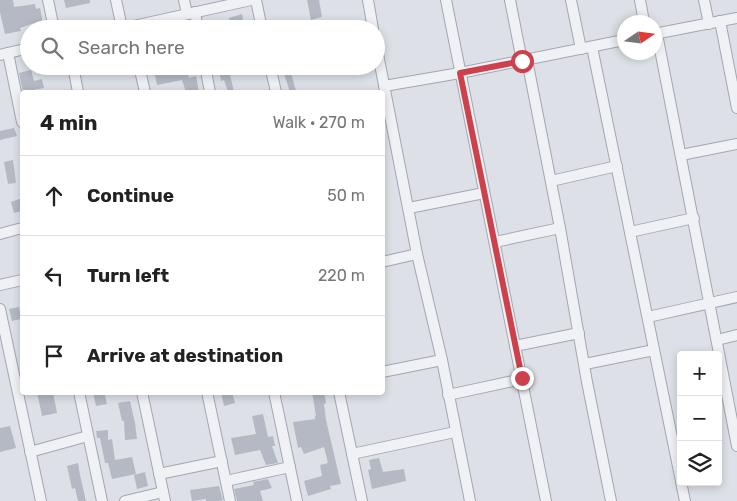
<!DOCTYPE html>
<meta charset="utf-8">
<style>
:root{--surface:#fff;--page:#f6f6f6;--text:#222;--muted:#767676;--line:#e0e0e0}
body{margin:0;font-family:Rubik,sans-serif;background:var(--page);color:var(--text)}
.controls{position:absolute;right:15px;bottom:15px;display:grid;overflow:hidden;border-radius:5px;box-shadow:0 2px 8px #0003}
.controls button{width:45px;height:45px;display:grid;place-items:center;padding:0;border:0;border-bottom:1px solid var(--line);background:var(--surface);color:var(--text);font:25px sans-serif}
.compass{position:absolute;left:617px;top:15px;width:45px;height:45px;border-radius:50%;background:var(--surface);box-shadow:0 2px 8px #0003;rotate:77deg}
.stop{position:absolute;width:15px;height:15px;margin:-11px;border:4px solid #cd414c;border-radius:50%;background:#fff}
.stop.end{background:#cd414c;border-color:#fff;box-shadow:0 1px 5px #0008}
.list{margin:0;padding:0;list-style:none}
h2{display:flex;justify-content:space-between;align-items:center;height:65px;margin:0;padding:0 20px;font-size:21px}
h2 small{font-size:16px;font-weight:400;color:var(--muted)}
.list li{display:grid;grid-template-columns:32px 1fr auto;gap:15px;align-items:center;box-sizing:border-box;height:80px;padding:0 20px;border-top:1px solid var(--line)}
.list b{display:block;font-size:19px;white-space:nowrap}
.list em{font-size:16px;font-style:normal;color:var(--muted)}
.icon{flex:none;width:28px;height:28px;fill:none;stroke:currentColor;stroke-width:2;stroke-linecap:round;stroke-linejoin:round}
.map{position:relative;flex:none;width:737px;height:501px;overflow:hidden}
.search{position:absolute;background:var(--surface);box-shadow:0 2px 8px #0003;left:20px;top:20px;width:365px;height:55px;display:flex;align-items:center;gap:12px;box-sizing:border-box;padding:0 18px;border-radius:28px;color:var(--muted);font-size:19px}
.panel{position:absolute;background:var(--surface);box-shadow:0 2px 8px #0003;left:20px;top:90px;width:365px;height:305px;border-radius:5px}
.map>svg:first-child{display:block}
.building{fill:#b4b9c3}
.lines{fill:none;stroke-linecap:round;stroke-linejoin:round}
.street-casing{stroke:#a2a7b1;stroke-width:12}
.street{stroke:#eff1f5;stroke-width:10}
.route{stroke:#cd414c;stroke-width:6}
</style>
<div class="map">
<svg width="737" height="501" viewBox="0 0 737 501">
<rect width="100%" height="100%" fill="#dde0e7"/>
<g class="building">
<path d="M0,0H13L14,7L35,4L36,9L40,8L44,29H35L34,23L20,28L21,31L5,34L0,12Z"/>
<path d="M64,0H90V3L66,8Z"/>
<path d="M307,0H319L322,17L311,20Z"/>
<path d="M242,14L245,29H232L229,18Z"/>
<path d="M311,21L312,29H289V25Z"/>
<path d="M153,66H186L189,78L196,76L199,92H186L182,80L157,85Z"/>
<path d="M218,66H228L234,92H228L224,80L221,81Z"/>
<path d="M289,66L296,91L290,92L282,68Z"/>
<path d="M31,70L34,81L42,79L44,88L23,92L19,73Z"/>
<path d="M14,128L17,136L0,140V131Z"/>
<path d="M13,160L16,183L8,184L4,162Z"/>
<path d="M22,198V211L14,213L11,202Z"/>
<path d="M19,307L21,319L12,321L9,309Z"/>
<path d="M37,392H53L57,413L42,416Z"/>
<path d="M93,392H104L107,404L96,406Z"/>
<path d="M221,392H232L235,403L224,406Z"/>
<path d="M312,392H324L326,403L324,404L326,420L341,484L330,486L331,489L308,496L304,481L322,476L320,465L328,463L324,447L304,454L301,447L298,448L293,422L315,419V416H316Z"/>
<path d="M130,401L135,423L137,439L125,440L124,421H122L118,403Z"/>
<path d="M263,414L268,437L273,436L275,446H272L278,463L266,465L260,450L235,455L231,438L256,434L252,416Z"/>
<path d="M10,426L16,448L0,452V428Z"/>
<path d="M108,430V440L112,439L115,460L132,457L136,474L112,479L108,463H105L100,438H97L96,431Z"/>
<path d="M379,458L383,472L404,469L406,481L372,489L368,470L371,469L369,460Z"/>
<path d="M78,463L80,475L86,501H78L75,488L72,489L67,466Z"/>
<path d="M145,472L148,486L137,489L134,475Z"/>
<path d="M268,479L272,488L260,491L263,501H237L234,489L254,485L253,482Z"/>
<path d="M219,486L223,500L219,501H206V499L192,501L190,490Z"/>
</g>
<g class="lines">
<g class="street-casing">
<g id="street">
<path d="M48,0L54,29"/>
<path d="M116,0L122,28"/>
<path d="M184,0L187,14"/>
<path d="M256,0L262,29"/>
<path d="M368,0L373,29"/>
<path d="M446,0L546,501"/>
<path d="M510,0L522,61"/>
<path d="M571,0L581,49"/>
<path d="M640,0L644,22"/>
<path d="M704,0L709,24"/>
<path d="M195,12L198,29"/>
<path d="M720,21L737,108"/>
<path d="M120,29L251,0"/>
<path d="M654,34L737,18"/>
<path d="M657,34L737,446"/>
<path d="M376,44L417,254L442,360L470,501"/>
<path d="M592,47L681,481"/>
<path d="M8,53L22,122"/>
<path d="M0,55L29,48"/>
<path d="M527,60L560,228L587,382L611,501"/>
<path d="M73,66L78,92"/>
<path d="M139,66L145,92"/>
<path d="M205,66L210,92"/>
<path d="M270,66L276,92"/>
<path d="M384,86L460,73L624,40"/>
<path d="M681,155L737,144"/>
<path d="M551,181L617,166"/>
<path d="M409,208L484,193"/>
<path d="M630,232L694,218"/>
<path d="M0,234L22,228"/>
<path d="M495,242L560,228"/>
<path d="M382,262L417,254"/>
<path d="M0,285L22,280"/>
<path d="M0,309L41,501"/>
<path d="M648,317L737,297"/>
<path d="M717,340L737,335"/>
<path d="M515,346L579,333"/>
<path d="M585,364L654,350"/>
<path d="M382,372L442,360"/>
<path d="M79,392L102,501"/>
<path d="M142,392L165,501"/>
<path d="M207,392L230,501"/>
<path d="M274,392L297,501"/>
<path d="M339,392L362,501"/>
<path d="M448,395L522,379"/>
<path d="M30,452L88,436"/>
<path d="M352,454L455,432"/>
<path d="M159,474L222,461"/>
<path d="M226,481L290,467"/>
<path d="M681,482L685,501"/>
<path d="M125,501L163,492"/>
</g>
</g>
<use href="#street" class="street"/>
</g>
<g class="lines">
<path class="route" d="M522,378L460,73L522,61"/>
</g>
</svg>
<div class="controls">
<button>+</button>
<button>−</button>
<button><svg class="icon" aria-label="layers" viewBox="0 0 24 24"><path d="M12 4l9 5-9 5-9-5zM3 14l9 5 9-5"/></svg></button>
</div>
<svg class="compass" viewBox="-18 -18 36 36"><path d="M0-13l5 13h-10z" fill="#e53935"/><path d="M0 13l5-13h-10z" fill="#767676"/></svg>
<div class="stop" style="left:522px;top:61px"></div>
<div class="stop end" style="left:522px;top:378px"></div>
<div class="search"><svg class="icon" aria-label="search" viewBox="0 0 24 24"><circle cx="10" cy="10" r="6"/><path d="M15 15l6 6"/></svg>Search here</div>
<section class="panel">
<h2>4 min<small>Walk · 270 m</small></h2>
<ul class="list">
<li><svg class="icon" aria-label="ahead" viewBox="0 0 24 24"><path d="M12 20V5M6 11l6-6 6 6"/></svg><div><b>Continue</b></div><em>50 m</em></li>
<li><svg class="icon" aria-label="left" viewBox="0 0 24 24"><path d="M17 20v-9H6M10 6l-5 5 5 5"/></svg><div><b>Turn left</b></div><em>220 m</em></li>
<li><svg class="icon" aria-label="arrive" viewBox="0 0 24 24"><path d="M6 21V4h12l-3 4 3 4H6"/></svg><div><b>Arrive at destination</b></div></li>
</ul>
</section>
</div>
